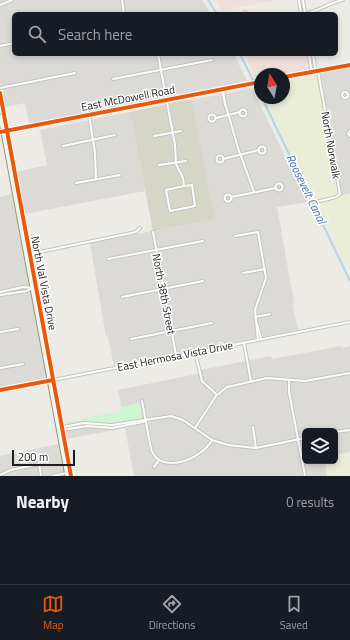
<!DOCTYPE html>
<style>
:root{--surface:#171b24;--page:#242831;--text:#f1f3f6;--muted:#9ea1a6;--line:#363941;--accent:#ea580c}
body{margin:0;font-family:"Titillium Web",sans-serif;background:var(--page);color:var(--text)}
.controls{position:absolute;right:12px;bottom:12px;display:grid;overflow:hidden;border-radius:6px;box-shadow:0 2px 6px #0003}
.controls button{width:36px;height:36px;display:grid;place-items:center;padding:0;border:0;border-bottom:1px solid var(--line);background:var(--surface);color:var(--text);font:20px sans-serif}
.compass{position:absolute;left:254px;top:68px;width:36px;height:36px;border-radius:50%;background:var(--surface);box-shadow:0 2px 6px #0003;rotate:349deg}
.scale{position:absolute;left:12px;bottom:10px;width:63px;box-sizing:border-box;padding-left:4px;border:2px solid #1d1d1d;border-top:0;font-size:11px;line-height:14px;white-space:nowrap;color:#1d1d1d;-webkit-text-stroke:3px #fff;paint-order:stroke}
.list{margin:0;padding:0;list-style:none}
h2{display:flex;justify-content:space-between;align-items:center;height:52px;margin:0;padding:0 16px;font-size:17px}
h2 small{font-size:13px;font-weight:400;color:var(--muted)}
.icon{flex:none;width:22px;height:22px;fill:none;stroke:currentColor;stroke-width:2;stroke-linecap:round;stroke-linejoin:round}
.map{position:relative;flex:none;width:350px;height:476px;overflow:hidden}
.search{position:absolute;background:var(--surface);box-shadow:0 2px 6px #0003;left:12px;right:12px;top:12px;height:44px;display:flex;align-items:center;gap:10px;box-sizing:border-box;padding:0 14px;border-radius:6px;color:var(--muted);font-size:15px}
.sheet{height:108px;background:var(--surface)}
nav{display:flex;justify-content:space-around;align-items:center;box-sizing:border-box;height:56px;border-top:1px solid var(--line);background:var(--surface);font-size:11px;color:var(--muted)}
nav a{display:grid;justify-items:center;gap:2px}
nav .on{color:var(--accent)}
.map>svg:first-child{display:block}
.residential{fill:#dbdad7}
.commercial{fill:#efded9}
.construction{fill:#d5d6c6}
.farmland{fill:#ebeed7}
.park{fill:#d0f5d3}
.lines{fill:none;stroke-linecap:round;stroke-linejoin:round}
.canal{stroke:#b5d5e2;stroke-width:2}
.minor-casing{stroke:#c4c4c1;stroke-width:4}
.secondary-casing{stroke:#92967c;stroke-width:5}
.minor{stroke:#fcfcfb;stroke-width:2}
.secondary{stroke:#f2f4e8;stroke-width:3}
.cycleway-casing{stroke:#fff;stroke-width:6}
.cycleway{stroke:#e8590c;stroke-width:4}
.labels{text-anchor:middle;stroke-width:3;stroke-linejoin:round;paint-order:stroke}
.street-label{font-size:11px;fill:#1d1d1d;stroke:#fff}
.water-label{font-size:12px;font-style:italic;fill:#4272b4;stroke:#fff}
</style>
<div class="map">
<svg width="350" height="476" viewBox="0 0 350 476">
<rect width="100%" height="100%" fill="#ecebe5"/>
<g class="residential">
<path d="M0,0H202L211,14H14V54H234L247,81L29,124L25,103L5,107L0,82Z"/>
<path d="M350,68V194L339,196L316,74Z"/>
<path d="M252,88L307,202L277,207L294,302L293,306L298,330L114,366L108,337H106L90,243L215,219L192,100Z"/>
<path d="M130,112L145,191L24,214L16,172L47,165L40,130Z"/>
<path d="M12,194L47,376L44,379L0,387V197Z"/>
<path d="M341,346V348L350,346V452L335,455V431H305V461H325L327,476H134L125,428L66,439L64,423L122,411L118,390L197,374L201,373L200,370L271,356L272,359Z"/>
<path d="M59,444L65,476H0V456Z"/>
</g>
<g class="commercial">
<path d="M215,0H278L222,10Z"/>
<path d="M245,54H307L310,67L308,69L282,74H260V78L256,79Z"/>
</g>
<path class="construction" d="M187,100H192L215,219L153,231L130,112Z"/>
<g class="farmland">
<path d="M316,74L339,196L350,194V271L266,98H284V81Z"/>
<path d="M350,452V476H327L325,461H335V455Z"/>
</g>
<path class="park" d="M138,403L141,406L142,418L113,424L81,422L64,425V423L122,411L121,407Z"/>
<g class="lines">
<g class="canal">
<path d="M208,0L217,14"/>
<path d="M240,54L260,94"/>
<path d="M262,98L350,281"/>
</g>
<g class="minor-casing">
<g id="minor">
<path d="M122,0L124,14"/>
<path d="M299,0L301,14"/>
<path d="M303,0L305,14C319,11 330,2 343,0"/>
<path d="M0,5L12,0"/>
<path d="M245,12L246,14"/>
<path d="M0,46L14,43"/>
<path d="M158,54L175,145L176,164L183,178L184,186L192,185L195,206L170,211L166,190L184,186"/>
<path d="M309,54L311,68L314,71"/>
<path d="M313,54L315,67L314,71"/>
<path d="M113,79L212,60"/>
<path d="M0,88L75,73"/>
<path d="M221,89L238,148L254,192"/>
<path d="M223,89L225,105"/>
<circle cx="345" cy="95" r="3"/>
<circle cx="243" cy="113" r="3.5"/>
<circle cx="212" cy="118" r="3.5"/>
<path d="M89,115L95,153L96,179"/>
<path d="M216,118L240,112"/>
<path d="M350,131L348,134L350,136"/>
<path d="M154,136L181,131"/>
<path d="M63,146L115,135"/>
<circle cx="262" cy="150" r="3.5"/>
<circle cx="220" cy="159" r="3.5"/>
<path d="M223,159L259,150"/>
<path d="M159,165L186,161"/>
<path d="M76,183L120,175"/>
<circle cx="279" cy="187" r="3.5"/>
<circle cx="228" cy="198" r="3.5"/>
<path d="M231,197L276,188"/>
<path d="M316,202L336,197L340,194L318,71"/>
<path d="M153,232L176,355"/>
<path d="M235,236L258,232L266,278L255,310L258,340"/>
<path d="M30,254L136,232L140,228"/>
<path d="M108,259L203,241"/>
<path d="M243,273L265,269"/>
<path d="M0,292L23,287L32,288"/>
<path d="M0,295L27,291L32,288"/>
<path d="M122,297L203,281"/>
<path d="M255,317L270,314"/>
<path d="M257,324L261,339"/>
<path d="M0,332L18,329"/>
<path d="M131,339L212,323"/>
<path d="M244,343L251,382"/>
<path d="M195,352L202,381L217,395"/>
<path d="M0,368L23,364"/>
<path d="M53,380L350,322"/>
<path d="M289,380V392L305,476"/>
<path d="M0,390L49,381"/>
<path d="M142,401L151,449C160,476 202,459 212,440"/>
<path d="M63,427L84,423L112,425L171,416L183,420L212,440L228,445L256,448L305,438"/>
<path d="M253,427L256,448"/>
<path d="M195,428L216,396L227,387L267,378L305,381L350,373"/>
<path d="M62,430L87,426L112,428L143,422L146,420"/>
<path d="M335,432L350,430"/>
<path d="M154,467L159,460"/>
<path d="M0,475L11,470L39,464L41,476"/>
<path d="M52,476L67,473"/>
</g>
</g>
<g class="secondary-casing">
<g id="secondary">
<path d="M284,77L350,65"/>
<path d="M0,93L71,476"/>
<path d="M0,116L67,476"/>
<path d="M0,132L260,82"/>
</g>
</g>
<use href="#minor" class="minor"/>
<use href="#secondary" class="secondary"/>
<g class="cycleway-casing">
<g id="cycleway">
<path d="M284,77L350,65"/>
<path d="M0,93L71,476"/>
<path d="M0,132L260,82"/>
<path d="M0,390L53,380"/>
</g>
</g>
<use href="#cycleway" class="cycleway"/>
</g>
<g class="labels">
<g class="street-label">
<text transform="translate(128 98) rotate(-11)" y="4">East McDowell Road</text>
<text transform="translate(331 145) rotate(80)" y="4">North Norwalk</text>
<text transform="translate(44 283) rotate(79)" y="4">North Val Vista Drive</text>
<text transform="translate(164 294) rotate(79)" y="4">North 38th Street</text>
<text transform="translate(175 356) rotate(-11)" y="4">East Hermosa Vista Drive</text>
</g>
<g class="water-label">
<text transform="translate(306 189) rotate(64)" y="4">Roosevelt Canal</text>
</g>
</g>
</svg>
<div class="controls">
<button><svg class="icon" aria-label="layers" viewBox="0 0 24 24"><path d="M12 4l9 5-9 5-9-5zM3 14l9 5 9-5"/></svg></button>
</div>
<svg class="compass" viewBox="-18 -18 36 36"><path d="M0-13l5 13h-10z" fill="#e53935"/><path d="M0 13l5-13h-10z" fill="#9ea1a6"/></svg>
<div class="scale">200 m</div>
<div class="search"><svg class="icon" aria-label="search" viewBox="0 0 24 24"><circle cx="10" cy="10" r="6"/><path d="M15 15l6 6"/></svg>Search here</div>
</div>
<section class="sheet">
<h2>Nearby<small>0 results</small></h2>
<ul class="list">
</ul>
</section>
<nav>
<a class="on"><svg class="icon" aria-label="map" viewBox="0 0 24 24"><path d="M3 6l6-2 6 2 6-2v14l-6 2-6-2-6 2zM9 4v14M15 6v14"/></svg>Map</a>
<a><svg class="icon" aria-label="directions" viewBox="0 0 24 24"><path d="M12 3l9 9-9 9-9-9zM9 14v-3h6M13 9l2 2-2 2"/></svg>Directions</a>
<a><svg class="icon" aria-label="saved" viewBox="0 0 24 24"><path d="M7 4h10v16l-5-4-5 4z"/></svg>Saved</a>
</nav>
